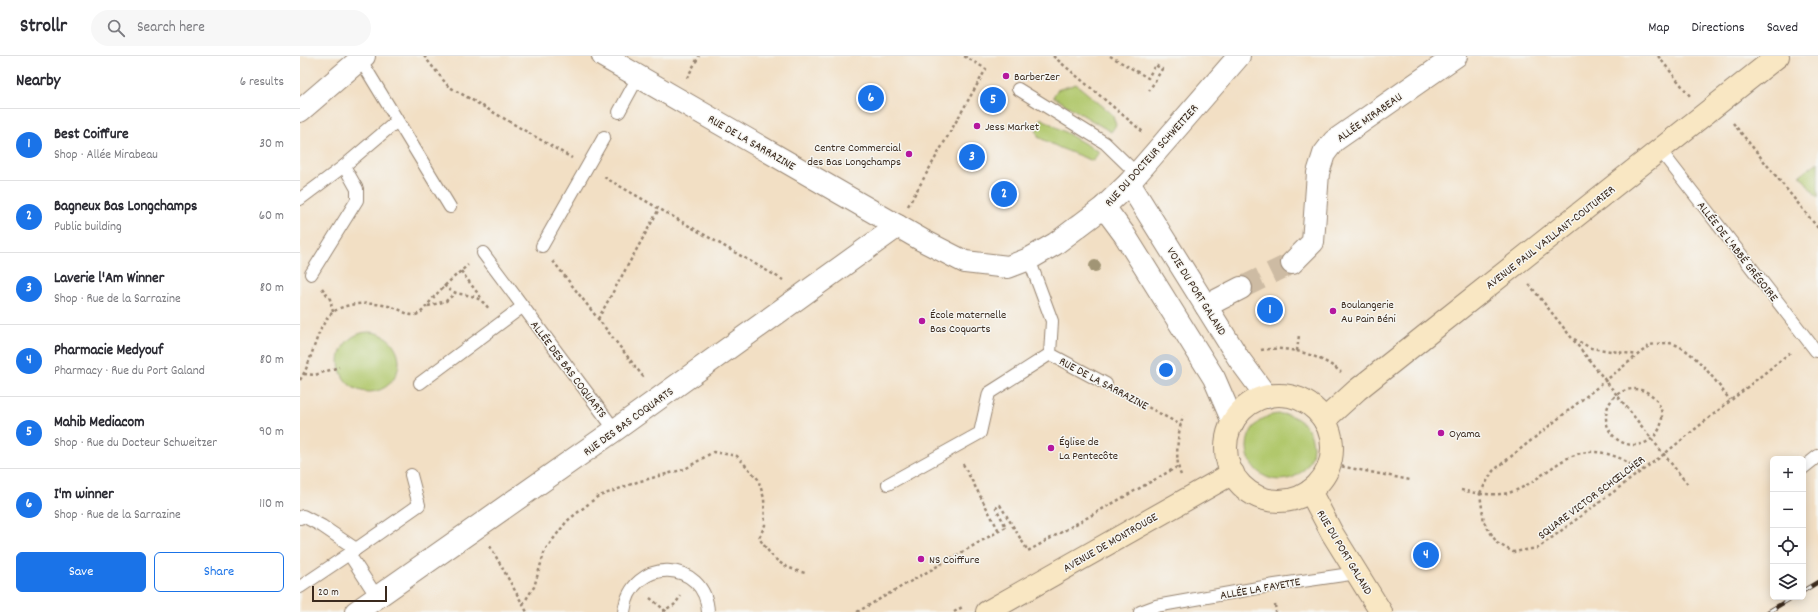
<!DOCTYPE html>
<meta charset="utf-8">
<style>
:root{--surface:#fff;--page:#f7f7f7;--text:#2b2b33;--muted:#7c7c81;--line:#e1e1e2;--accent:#1a73e8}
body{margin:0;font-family:Dekko,sans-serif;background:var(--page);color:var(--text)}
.controls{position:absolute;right:12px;bottom:12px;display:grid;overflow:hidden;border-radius:6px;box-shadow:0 2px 10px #0003}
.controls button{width:36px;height:36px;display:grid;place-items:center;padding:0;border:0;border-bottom:1px solid var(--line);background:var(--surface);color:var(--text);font:20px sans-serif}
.scale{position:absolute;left:12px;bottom:10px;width:75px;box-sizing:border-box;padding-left:4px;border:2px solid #3b2a1e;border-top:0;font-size:11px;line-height:14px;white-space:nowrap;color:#3b2a1e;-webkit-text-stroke:3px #f6f6f2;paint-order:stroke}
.you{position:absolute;left:866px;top:314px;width:14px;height:14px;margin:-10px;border:3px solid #fff;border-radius:50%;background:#1a73e8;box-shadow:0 0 0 6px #1a73e833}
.badge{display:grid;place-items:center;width:26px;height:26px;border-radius:50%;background:var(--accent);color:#fff;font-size:13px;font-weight:700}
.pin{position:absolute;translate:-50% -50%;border:2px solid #fff;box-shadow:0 1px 4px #0006}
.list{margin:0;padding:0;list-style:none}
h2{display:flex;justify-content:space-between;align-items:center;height:52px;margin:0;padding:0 16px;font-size:17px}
h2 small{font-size:13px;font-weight:400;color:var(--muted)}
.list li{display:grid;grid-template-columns:26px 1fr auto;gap:12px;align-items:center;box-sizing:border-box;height:72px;padding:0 16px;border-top:1px solid var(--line)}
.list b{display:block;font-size:15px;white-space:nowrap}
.list p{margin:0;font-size:13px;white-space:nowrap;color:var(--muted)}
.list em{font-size:13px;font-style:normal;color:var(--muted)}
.actions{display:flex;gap:8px;padding:12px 16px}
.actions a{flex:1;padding:9px 0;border:1px solid var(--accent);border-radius:6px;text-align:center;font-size:14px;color:var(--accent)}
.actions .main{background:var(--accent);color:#fff}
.icon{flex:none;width:22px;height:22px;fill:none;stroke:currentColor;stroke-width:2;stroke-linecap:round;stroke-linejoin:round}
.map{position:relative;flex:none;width:1518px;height:556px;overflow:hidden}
header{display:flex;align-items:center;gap:24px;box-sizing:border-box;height:56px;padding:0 20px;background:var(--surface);border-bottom:1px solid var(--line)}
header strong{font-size:19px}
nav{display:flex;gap:22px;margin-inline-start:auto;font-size:14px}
.search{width:280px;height:36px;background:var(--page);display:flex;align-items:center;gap:10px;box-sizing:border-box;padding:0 14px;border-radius:22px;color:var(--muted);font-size:15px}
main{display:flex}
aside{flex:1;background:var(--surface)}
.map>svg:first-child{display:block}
.green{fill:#b1c86c;stroke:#767945}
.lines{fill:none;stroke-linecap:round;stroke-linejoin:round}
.street-tunnel{stroke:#cdbba3;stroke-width:22;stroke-dasharray:22 11;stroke-linecap:butt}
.lane-casing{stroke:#968471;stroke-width:14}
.street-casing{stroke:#968471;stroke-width:24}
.secondary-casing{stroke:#968471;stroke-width:24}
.path{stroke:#968471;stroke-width:2.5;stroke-dasharray:3 3;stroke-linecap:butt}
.lane{stroke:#fff;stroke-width:12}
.street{stroke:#fff;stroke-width:22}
.secondary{stroke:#f9e7c3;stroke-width:22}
.rail-casing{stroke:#3b2a1e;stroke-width:4.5}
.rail{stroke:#f6f6f2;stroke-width:3;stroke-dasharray:9;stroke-linecap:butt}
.tree{fill:#a19575}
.poi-dot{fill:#b5179e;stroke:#f6f6f2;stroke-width:1.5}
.labels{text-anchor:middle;stroke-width:3;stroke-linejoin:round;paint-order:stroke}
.poi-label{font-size:12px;fill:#3b2a1e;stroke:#f6f6f2;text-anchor:start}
.street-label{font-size:12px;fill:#3b2a1e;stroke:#f6f6f2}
</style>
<header>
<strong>Strollr</strong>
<div class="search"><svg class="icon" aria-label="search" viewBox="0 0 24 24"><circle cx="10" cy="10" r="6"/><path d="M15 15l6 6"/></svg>Search here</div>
<nav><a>Map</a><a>Directions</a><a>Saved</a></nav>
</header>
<main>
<aside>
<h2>Nearby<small>6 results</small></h2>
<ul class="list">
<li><span class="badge">1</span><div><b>Best Coiffure</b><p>Shop · Allée Mirabeau</p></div><em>30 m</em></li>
<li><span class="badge">2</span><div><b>Bagneux Bas Longchamps</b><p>Public building</p></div><em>60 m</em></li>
<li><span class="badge">3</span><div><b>Laverie l'Am Winner</b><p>Shop · Rue de la Sarrazine</p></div><em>80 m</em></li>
<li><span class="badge">4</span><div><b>Pharmacie Medyouf</b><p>Pharmacy · Rue du Port Galand</p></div><em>80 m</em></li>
<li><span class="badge">5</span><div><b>Mahib Mediacom</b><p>Shop · Rue du Docteur Schweitzer</p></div><em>90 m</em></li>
<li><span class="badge">6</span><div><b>I'm winner</b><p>Shop · Rue de la Sarrazine</p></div><em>110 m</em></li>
</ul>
<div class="actions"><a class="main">Save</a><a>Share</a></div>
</aside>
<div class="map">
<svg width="1518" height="556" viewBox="0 0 1518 556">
<rect width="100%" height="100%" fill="#f6f6f2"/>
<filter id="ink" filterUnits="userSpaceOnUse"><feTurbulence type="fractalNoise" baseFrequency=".025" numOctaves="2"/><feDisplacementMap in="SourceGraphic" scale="8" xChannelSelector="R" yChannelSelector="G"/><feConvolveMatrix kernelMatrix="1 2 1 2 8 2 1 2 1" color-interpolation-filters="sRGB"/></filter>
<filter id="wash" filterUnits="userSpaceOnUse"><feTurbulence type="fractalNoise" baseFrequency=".012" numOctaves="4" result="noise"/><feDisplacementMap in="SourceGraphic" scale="16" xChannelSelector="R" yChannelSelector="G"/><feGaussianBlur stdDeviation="0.9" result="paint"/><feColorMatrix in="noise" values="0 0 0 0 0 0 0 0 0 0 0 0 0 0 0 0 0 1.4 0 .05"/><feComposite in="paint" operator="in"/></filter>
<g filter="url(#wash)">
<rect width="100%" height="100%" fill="#f2dfc4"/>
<g class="green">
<path d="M776,28L812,58L816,69L811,76L753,41L757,34Z"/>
<path d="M741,62L799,96L793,105L760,92L738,81L736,71Z"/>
<path d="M1518,106V142L1500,119Z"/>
<circle cx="69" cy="306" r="30"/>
<circle cx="980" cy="391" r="33"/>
</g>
</g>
<g filter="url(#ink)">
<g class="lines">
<path class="street-tunnel" d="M941,232L992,207"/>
<g class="lane-casing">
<g id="lane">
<path d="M60,3L150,151"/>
<path d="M718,33L805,87L837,118"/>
<path d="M319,56L338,21"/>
<path d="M1360,94L1516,295H1518"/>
<path d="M0,143L44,110L97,65"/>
<path d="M242,190L304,81"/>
<path d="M183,197L315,374"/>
<path d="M729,203L752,265L750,298L806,328"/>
<path d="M11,218L57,144V133L44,110"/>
<path d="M120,327L222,251"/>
<path d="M1503,412L1518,400"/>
<path d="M588,428L680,377L689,337L750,298"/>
<path d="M0,462L3,460L22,470L56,493"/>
<path d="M0,531L49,498"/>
<path d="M77,541L49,498L119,449L111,419"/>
<path d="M324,556C331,499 406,503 408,556"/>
<path d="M840,556L856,550L975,529L1057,517"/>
</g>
</g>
<g class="street-casing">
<g id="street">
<path d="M303,0L622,184L665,206L708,211L729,203L755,188L804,151L829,127L939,0"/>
<path d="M0,55L64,0"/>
<path d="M829,127L939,303L967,341"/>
<path d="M804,151L824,178L914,322L933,366"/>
<path d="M992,207L1013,186L1018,117L1024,98L1034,85L1156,0"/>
<path d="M906,250L941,232"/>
<path d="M56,556L315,374L598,170"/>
</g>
</g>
<g class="secondary-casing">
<g id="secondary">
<circle cx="979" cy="392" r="53"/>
<path d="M1024,364L1057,334L1130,276L1478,0"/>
<path d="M1010,435L1032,477L1081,556"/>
<path d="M687,556L933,417"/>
</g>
</g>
<g class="path">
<path d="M124,0L148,30L272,102"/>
<path d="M753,0L843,76"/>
<path d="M810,0L848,22L855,9L862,13L849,35"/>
<path d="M1358,0L1390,40"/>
<path d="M387,22L399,0"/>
<path d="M1433,67L1518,172"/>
<path d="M304,121L483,224"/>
<path d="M608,150L686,13L664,0"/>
<path d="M253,205L345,323"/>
<path d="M161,215L182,243"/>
<path d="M1229,228L1389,430"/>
<path d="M144,229C158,245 173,231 189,253"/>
<path d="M22,232L30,243L33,256"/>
<path d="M128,250L146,245L155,237"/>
<path d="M298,263L359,153"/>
<path d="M1274,283L1291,292L1338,299"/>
<path d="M961,294C988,289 1020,299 1041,316"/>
<path d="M997,295L999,279"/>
<path d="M4,318L15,319L39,311"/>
<path d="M0,324C13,304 14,279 29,260C42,244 78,246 95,252C102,254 108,260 115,259C121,258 125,252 129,247C141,232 154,221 168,209"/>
<circle cx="1334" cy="361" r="28"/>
<path d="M822,337L881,369"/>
<path d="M663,408L699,475"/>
<path d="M1030,408L1110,424"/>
<path d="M881,419C874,404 878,376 883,360"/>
<path d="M1161,434L1180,438L1184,466L1197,487L1213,496L1238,492L1363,399L1492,295"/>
<path d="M1180,437L1193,415L1350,289C1356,288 1363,287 1369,287C1393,291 1416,326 1430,344"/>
<path d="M1180,438C1189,438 1199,439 1208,437C1246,427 1265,384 1311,399C1323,403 1331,407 1339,417"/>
<path d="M190,490L227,556"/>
<path d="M350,542L367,556"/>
<path d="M223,548L234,531L245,494L267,465L297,441L337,426L385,413L413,396L437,400L458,423L464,442L465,469L459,482C474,504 479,510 505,517"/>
<path d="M975,549L976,556"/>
<path d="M363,556L364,554L374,549L381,540"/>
<path d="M557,556L706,471L696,452L700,449L728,495L877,411"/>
<path d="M654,556L664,550"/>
</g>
<use href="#lane" class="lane"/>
<use href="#street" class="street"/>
<use href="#secondary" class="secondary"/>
<g class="rail-casing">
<g id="rail">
<path d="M1503,535L1518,526"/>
<path d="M1468,556L1493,541"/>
</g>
</g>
<use href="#rail" class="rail"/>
</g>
<circle class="tree" cx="795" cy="210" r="6"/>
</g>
<g class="poi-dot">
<circle cx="706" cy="20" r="4"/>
<circle cx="677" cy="70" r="4"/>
<circle cx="609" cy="98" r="4"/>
<circle cx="1033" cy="255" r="4"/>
<circle cx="622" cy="265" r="4"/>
<circle cx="1141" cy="377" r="4"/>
<circle cx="751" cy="392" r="4"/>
<circle cx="621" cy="503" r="4"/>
</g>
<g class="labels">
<g class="poi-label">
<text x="714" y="24">BarberZer</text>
<text x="685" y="74">Jess Market</text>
<text x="601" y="95" text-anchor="end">Centre Commercial<tspan x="601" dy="14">des Bas Longchamps</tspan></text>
<text x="1041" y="252">Boulangerie<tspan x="1041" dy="14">Au Pain Béni</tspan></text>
<text x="630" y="262">École maternelle<tspan x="630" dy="14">Bas Coquarts</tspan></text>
<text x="1149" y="381">Oyama</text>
<text x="759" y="389">Église de<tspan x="759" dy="14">La Pentecôte</tspan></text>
<text x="629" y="507">NS Coiffure</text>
</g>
<g class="street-label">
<text transform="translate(1069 61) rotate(-35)" y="4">ALLÉE MIRABEAU</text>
<text transform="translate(452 86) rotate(30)" y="4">RUE DE LA SARRAZINE</text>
<text transform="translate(851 99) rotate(-48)" y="4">RUE DU DOCTEUR SCHWEITZER</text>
<text transform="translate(1250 181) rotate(-38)" y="4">AVENUE PAUL VAILLANT-COUTURIER</text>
<text transform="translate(1438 195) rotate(52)" y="4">ALLÉE DE L'ABBÉ GRÉGOIRE</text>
<text transform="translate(897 235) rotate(58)" y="4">VOIE DU PORT GALAND</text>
<text transform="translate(269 313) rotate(53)" y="4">ALLÉE DES BAS COQUARTS</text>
<text transform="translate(804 327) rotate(28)" y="4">RUE DE LA SARRAZINE</text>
<text transform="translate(328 365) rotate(-36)" y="4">RUE DES BAS COQUARTS</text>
<text transform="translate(1291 441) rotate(-37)" y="4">SQUARE VICTOR SCHŒLCHER</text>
<text transform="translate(810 486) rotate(-30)" y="4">AVENUE DE MONTROUGE</text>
<text transform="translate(1045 496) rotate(59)" y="4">RUE DU PORT GALAND</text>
<text transform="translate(960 532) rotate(-10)" y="4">ALLÉE LA FAYETTE</text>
</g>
</g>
</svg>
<div class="controls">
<button>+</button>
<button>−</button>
<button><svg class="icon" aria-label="locate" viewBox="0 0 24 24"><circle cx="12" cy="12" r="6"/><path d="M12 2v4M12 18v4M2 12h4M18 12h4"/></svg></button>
<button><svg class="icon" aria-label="layers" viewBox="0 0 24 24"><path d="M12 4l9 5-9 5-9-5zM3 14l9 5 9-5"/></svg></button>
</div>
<div class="scale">20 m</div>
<div class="you"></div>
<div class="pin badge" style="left:970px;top:254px">1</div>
<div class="pin badge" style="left:704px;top:138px">2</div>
<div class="pin badge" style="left:672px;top:101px">3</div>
<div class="pin badge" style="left:1126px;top:499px">4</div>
<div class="pin badge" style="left:693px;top:44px">5</div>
<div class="pin badge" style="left:571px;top:42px">6</div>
</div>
</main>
